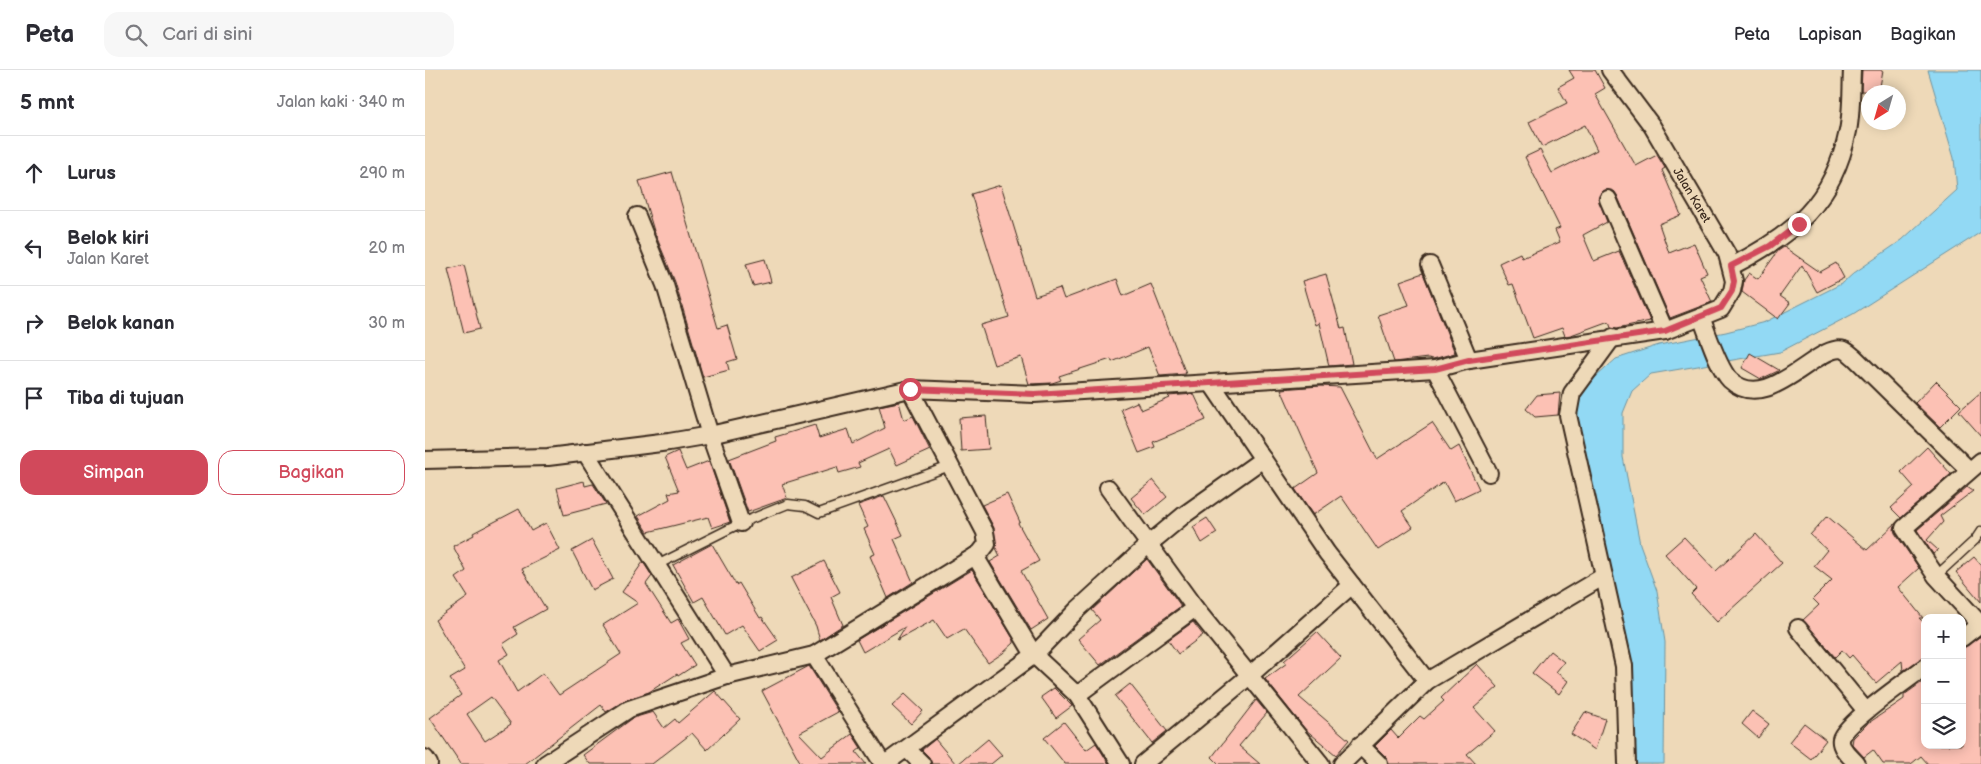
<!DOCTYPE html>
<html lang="id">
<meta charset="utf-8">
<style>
:root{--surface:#fff;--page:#f7f7f7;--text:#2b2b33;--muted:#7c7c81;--line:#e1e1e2;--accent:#d1495b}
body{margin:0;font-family:"Balsamiq Sans",sans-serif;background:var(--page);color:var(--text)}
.controls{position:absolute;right:15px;bottom:15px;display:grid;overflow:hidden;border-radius:10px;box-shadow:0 2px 12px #0003}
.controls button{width:45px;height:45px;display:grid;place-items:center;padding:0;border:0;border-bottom:1px solid var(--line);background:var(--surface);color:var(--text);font:25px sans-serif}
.compass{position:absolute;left:1436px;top:15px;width:45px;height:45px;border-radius:50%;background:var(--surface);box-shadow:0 2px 12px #0003;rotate:217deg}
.stop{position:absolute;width:15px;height:15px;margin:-11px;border:4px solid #d1495b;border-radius:50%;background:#fff}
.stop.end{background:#d1495b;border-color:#fff;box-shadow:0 1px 5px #0008}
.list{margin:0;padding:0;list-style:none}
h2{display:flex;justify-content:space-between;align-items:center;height:65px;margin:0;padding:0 20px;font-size:21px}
h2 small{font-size:16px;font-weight:400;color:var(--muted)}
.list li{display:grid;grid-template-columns:32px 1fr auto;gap:15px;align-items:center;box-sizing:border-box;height:75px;padding:0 20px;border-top:1px solid var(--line)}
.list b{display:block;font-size:19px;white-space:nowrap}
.list p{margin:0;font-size:16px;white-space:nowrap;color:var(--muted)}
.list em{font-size:16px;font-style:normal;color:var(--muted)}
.actions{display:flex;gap:10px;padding:15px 20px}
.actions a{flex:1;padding:11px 0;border:1px solid var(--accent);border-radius:15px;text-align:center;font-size:18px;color:var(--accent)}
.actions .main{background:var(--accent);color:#fff}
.icon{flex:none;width:28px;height:28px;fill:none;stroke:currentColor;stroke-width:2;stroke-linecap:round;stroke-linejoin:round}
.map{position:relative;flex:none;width:1556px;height:694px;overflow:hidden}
header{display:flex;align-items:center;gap:30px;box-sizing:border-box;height:70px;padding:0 25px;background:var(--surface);border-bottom:1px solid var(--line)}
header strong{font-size:24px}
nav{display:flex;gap:28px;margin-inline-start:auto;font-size:18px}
.search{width:350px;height:45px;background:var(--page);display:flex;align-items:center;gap:12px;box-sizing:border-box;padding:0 18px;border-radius:15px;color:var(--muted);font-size:19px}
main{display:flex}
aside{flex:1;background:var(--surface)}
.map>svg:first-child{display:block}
.water{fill:#92d9f4;stroke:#6f939e}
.building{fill:#fcc1b4;stroke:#3b2a1e;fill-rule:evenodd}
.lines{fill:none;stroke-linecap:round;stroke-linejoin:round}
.lane-casing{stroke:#3b2a1e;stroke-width:11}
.street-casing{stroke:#3b2a1e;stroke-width:20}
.lane{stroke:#eed9b8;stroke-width:8}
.street{stroke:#eed9b8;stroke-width:16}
.route{stroke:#d1495b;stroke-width:6}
.labels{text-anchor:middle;stroke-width:4.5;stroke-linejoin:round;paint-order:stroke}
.street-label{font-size:12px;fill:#3b2a1e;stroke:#eed9b8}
</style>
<header>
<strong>Peta</strong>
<div class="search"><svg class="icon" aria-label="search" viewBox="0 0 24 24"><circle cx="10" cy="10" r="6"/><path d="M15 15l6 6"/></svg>Cari di sini</div>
<nav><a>Peta</a><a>Lapisan</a><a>Bagikan</a></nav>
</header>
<main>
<aside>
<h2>5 mnt<small>Jalan kaki · 340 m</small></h2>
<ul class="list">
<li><svg class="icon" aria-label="ahead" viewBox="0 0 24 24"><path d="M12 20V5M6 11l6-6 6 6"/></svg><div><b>Lurus</b></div><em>290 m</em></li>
<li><svg class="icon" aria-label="left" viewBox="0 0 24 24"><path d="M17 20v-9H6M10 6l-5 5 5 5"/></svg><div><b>Belok kiri</b><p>Jalan Karet</p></div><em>20 m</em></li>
<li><svg class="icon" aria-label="right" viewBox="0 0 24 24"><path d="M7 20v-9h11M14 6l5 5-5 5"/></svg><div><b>Belok kanan</b></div><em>30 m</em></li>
<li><svg class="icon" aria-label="arrive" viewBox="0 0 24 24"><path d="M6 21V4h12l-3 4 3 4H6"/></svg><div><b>Tiba di tujuan</b></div></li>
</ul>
<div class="actions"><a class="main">Simpan</a><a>Bagikan</a></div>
</aside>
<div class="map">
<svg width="1556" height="694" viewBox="0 0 1556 694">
<rect width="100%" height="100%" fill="#eed9b8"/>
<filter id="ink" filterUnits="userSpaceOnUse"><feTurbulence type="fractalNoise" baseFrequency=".02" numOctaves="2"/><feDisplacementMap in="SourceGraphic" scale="10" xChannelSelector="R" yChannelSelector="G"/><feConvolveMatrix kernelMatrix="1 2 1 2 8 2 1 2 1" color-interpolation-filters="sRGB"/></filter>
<g filter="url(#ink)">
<path class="water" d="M1503,0H1556V162L1428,244L1355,282L1226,304L1207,321L1198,343V387L1215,474L1232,521L1240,572L1239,694H1198L1207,596L1205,584L1167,440L1151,334L1161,316L1191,289L1234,275L1301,262L1340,252L1418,213L1429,203L1477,170L1532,120L1529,88Z"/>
<g class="building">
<path d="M1144,0H1170L1180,18L1170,24L1211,96L1232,85L1240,98L1237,100L1256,145L1234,154L1244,183L1269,173L1282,203L1275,206L1287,232L1245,248L1192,125L1189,121L1180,120L1173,128L1182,152L1158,165L1169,191L1194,181L1225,251L1192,258L1186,257L1184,251L1146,265L1140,266L1137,258L1108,268L1088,214L1084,215L1074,193L1095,183L1097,188L1135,172L1130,160L1135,158L1100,87L1115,80L1127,103L1172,80L1160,55L1117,77L1104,52L1142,33L1133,17L1149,8Z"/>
<path d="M1437,0H1458L1454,22L1436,21Z"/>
<path d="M247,102L293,258L302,255L312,289L302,292L304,300L278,307L250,212L229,161L214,111Z"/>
<path d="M576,115L610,226L635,218L639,229L692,209L698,226L726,214L761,304L735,306L723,277L687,292L686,289L634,306L636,310L627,313L604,314L596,287L569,295L556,255L584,247L546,124Z"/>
<path d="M1359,177L1395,202L1411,193L1419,208L1392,222L1377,195L1355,226L1365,233L1353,249L1317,222L1319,210L1324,203L1333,209L1353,181Z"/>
<path d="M340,189L346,212L328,216L321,194Z"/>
<path d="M39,195L55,259L39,263L23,199Z"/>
<path d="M998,203L1030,283L1008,289L1003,288L969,292L953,245L984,235L975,211Z"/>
<path d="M901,204L916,259L920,258L927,294L904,296L894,253L890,255L877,211Z"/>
<path d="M1325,283L1354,300L1353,301L1336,309L1317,298Z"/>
<path d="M1511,311L1536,336L1515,357L1490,333Z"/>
<path d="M895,316L915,317L952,389L1007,353L1026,381L1034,376L1054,419L1029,431L1019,412L977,441L988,457L953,480L916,426L888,445L870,419L893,403L856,319Z"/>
<path d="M1556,322V366L1534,341Z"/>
<path d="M1135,323L1133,345L1110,347L1101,339L1112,325Z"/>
<path d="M769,324L781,350L728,372L730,377L714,383L696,339L712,332L716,340L745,328L743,326Z"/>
<path d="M474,332L479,350L488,346L505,380L472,395L464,379L433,393L435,397L414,403L412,397L357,414L362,428L323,442L304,389L351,371L350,367L390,355L394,368L423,359L428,374L460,358L454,336Z"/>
<path d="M561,346L564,379L536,381L534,348Z"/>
<path d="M1502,377L1526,404L1476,448L1466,438L1489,417L1476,402Z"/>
<path d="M253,381L261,400L284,391L305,452L287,458L283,447L223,462L213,446L245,429L243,423L254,421L240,387Z"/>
<path d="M728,410L742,427L720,445L706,428Z"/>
<path d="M159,411L160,416L168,414L181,434L139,445L132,418Z"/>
<path d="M1542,417L1548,421L1515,446L1518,452L1502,470L1513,480L1508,484L1492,460Z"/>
<path d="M582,424L595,452L593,453L614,491L596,501L623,549L606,560L565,492L575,486L571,478L569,458L557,435Z"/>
<path d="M459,426L478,465L469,469L488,512L463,528L445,486L450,484L439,459L443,457L433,435Z"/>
<path d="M94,439L106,461L121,453L135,480L97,499L121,539L89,557L93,564L78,574L84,584L74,590L92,622L118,603L134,625L196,584L178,555L213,533L197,522L218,492L227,506L221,514L246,553L253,549L264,569L256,573L270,595L253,606L252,604L224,622L201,630L181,642L176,635L100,694H36L5,648L36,625L25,609L40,600L10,550L43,527L31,508L41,501L28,476L49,465L48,463ZM66,627L86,654L60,671L42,644Z"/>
<path d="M1402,446L1442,480L1472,452L1469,459L1470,463L1494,498L1473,517L1498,548H1494L1500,554V587L1478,601L1477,591L1451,613L1427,585L1424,588L1417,580L1410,587L1378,550L1394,535L1388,529L1407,510L1389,496L1402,480L1385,465Z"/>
<path d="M782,448L792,463L777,473L768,457Z"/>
<path d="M1331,464L1357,493L1292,552L1266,524L1271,519L1240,484L1259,467L1291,501Z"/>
<path d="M167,470L188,509L167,520L147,481Z"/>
<path d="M287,474L311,515L314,513L335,548L337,547L353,570L335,581L317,555L300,565L278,527L269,532L248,495Z"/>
<path d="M1549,487L1556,495V532L1531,502Z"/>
<path d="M722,489L756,536L675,595L653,569L675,550L667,540Z"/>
<path d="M399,491L415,522L406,527L418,555L395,570L391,556L366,508Z"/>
<path d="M547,500L589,570V573L578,583L563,593L539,559L522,569L509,550L472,570L480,557L438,582L432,570Z"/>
<path d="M768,552L778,565L753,584L743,570Z"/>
<path d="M892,562L916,588L874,627L924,670L911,685L880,659L840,609L862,593L859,591Z"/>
<path d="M1556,566V694H1503L1496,686L1486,694H1458L1448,680L1439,687L1427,674L1428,668L1442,654L1479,629V625L1500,610V675H1537V578Z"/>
<path d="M1125,581L1139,592L1131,602L1143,611L1134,624L1107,603Z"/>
<path d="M1052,594L1073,617L1049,638L1070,661L1042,684L1051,694H964L961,687L950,676L966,660L973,668L995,646L999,649L1019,631L1016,628Z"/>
<path d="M384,596L413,642L374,663L397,687L427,664L436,678L431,682L441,694H378L374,690L337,621Z"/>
<path d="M705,614L742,661L727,673L690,626Z"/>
<path d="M629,618L647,636L631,648L616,627Z"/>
<path d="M290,621L315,649L282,680L267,663L227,694H165L158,685L208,648L228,642L239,658L250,649L253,653Z"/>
<path d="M480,624L498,641L486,654L467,636Z"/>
<path d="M831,630L842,643L814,676L835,694H794L787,687Z"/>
<path d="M1327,641L1344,654L1333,668L1317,654Z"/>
<path d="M1160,642L1180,649L1170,680L1146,664Z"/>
<path d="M639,652L661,680L671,673L684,694H640L619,668Z"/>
<path d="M1379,653L1401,670L1386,689L1364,672Z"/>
<path d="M510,669L531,694H507L504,687L497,680Z"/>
<path d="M563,669L577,685L566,694H533Z"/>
</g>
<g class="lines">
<g class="lane-casing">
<g id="lane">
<path d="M232,495L316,453L363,434L380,436L394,443L525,396"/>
<path d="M1511,506L1550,470L1556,461"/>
</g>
</g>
<g class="street-casing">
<g id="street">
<path d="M1183,129L1240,261"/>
<path d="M212,146L240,215L285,365L316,453"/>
<path d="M1005,195L1044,290"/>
<path d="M1307,196C1369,164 1408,133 1423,61C1427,41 1426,20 1427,0"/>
<path d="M1276,247C1283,264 1293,298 1305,310C1344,346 1393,271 1419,280C1423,281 1426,285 1429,287L1544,400"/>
<path d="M1188,267L1147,323L1143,345L1199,596L1202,694"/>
<path d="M1010,299L1064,403"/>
<path d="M786,313L902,483L1002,611"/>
<path d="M160,382L302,606"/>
<path d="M0,390L123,387L244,372L285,365L485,319L609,324L1010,299L1044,290L1240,261L1276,247L1296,239L1307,221L1309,211L1302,184L1227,56L1185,0"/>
<path d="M1556,391L1479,458L1511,506L1556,555"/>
<path d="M683,418L770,538L896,694"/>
<path d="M550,486L609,585L652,625L696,694"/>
<path d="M1373,558L1441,641"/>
<path d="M1537,568L1555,554"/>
<path d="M389,585L458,694"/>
<path d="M652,625L770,538"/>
<path d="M935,675L954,694"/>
<path d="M482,679L497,694"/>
<path d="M0,688L4,694"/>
<path d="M120,694L204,639L302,606L389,585L555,483L562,474L560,462L485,319"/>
<path d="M460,694L609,585L652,540L724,474L759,445L838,389"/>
<path d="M718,694L823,607L927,515"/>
<path d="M917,694L1002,611L1179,506"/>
<path d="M1432,694C1427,688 1414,678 1416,669C1419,654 1485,608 1500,597"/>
</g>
</g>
<use href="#lane" class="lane"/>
<use href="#street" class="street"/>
</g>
</g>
<g class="lines" filter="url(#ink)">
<path class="route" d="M485,319L610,324L1010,299L1044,290L1240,261L1296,238L1307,221L1309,211L1306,196L1345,176L1374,154"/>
</g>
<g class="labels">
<g class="street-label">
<text transform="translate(1267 125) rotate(59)" y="4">Jalan Karet</text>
</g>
</g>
</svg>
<div class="controls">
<button>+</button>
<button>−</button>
<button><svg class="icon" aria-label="layers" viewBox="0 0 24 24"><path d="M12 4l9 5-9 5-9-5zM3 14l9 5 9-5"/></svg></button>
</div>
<svg class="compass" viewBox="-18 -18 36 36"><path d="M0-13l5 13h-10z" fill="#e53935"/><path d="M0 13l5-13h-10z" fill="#7c7c81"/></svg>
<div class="stop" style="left:485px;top:319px"></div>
<div class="stop end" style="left:1374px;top:154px"></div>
</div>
</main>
